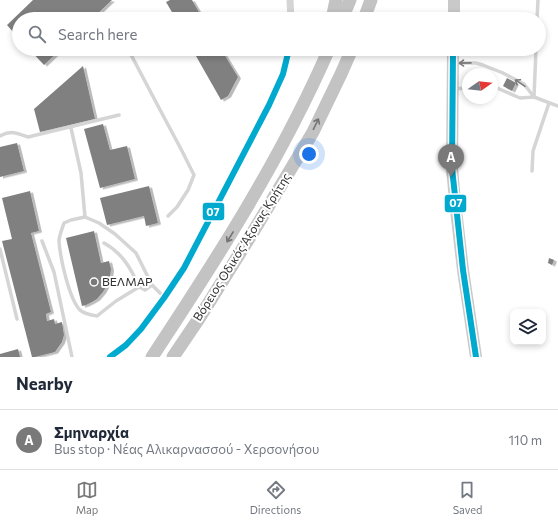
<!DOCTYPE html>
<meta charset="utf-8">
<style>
:root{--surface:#fff;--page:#f6f6f7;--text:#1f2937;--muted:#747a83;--line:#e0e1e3;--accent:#797979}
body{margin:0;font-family:Commissioner,sans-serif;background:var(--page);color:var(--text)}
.controls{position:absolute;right:12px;bottom:12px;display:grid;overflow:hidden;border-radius:8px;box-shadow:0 2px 6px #0003}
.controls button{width:36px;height:36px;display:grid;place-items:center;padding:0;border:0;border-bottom:1px solid var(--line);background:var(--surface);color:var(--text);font:20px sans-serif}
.compass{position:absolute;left:462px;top:68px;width:36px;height:36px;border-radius:50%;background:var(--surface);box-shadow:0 2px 6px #0003;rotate:76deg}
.you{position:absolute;left:309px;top:154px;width:14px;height:14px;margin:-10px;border:3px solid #fff;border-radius:50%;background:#1a73e8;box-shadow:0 0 0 6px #1a73e833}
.badge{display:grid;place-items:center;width:26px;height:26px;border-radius:50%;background:var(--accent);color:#fff;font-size:13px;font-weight:700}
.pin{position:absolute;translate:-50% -33px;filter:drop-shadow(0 1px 2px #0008)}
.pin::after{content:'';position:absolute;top:21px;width:14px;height:12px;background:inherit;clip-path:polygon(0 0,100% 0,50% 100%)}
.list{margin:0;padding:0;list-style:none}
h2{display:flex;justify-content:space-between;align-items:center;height:52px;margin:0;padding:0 16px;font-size:17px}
h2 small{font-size:13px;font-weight:400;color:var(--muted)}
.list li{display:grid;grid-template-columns:26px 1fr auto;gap:12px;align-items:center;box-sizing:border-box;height:60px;padding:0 16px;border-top:1px solid var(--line)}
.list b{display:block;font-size:15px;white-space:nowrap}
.list p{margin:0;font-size:13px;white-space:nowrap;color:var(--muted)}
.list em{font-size:13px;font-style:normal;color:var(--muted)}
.icon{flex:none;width:22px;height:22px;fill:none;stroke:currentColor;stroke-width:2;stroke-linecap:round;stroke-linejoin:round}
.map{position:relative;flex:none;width:558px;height:357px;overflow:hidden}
.search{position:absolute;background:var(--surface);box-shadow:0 2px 6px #0003;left:12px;right:12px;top:12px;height:44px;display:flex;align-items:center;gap:10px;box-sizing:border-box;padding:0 14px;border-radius:22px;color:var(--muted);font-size:15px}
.sheet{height:112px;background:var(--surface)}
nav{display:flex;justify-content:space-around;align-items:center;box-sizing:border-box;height:56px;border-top:1px solid var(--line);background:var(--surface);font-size:11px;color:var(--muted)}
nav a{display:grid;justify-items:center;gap:2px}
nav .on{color:var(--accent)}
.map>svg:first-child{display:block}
.building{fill:#808080;filter:url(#shadow)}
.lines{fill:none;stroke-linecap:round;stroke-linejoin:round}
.lane{stroke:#d5d5d5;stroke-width:3.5}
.street{stroke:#d5d5d5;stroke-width:7}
.primary{stroke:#c9c9c9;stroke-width:12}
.highway{stroke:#c3c3c3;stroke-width:13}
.bus-1-casing{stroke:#fff;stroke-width:9}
.bus-1{stroke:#00a9ce;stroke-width:6}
.oneway{stroke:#7b7b7b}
.oneway2{stroke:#737373}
.poi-dot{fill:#797979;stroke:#fff;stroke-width:1.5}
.labels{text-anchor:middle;stroke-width:4;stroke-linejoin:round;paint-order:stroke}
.street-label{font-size:12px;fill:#313131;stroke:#fff}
.poi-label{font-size:12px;fill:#313131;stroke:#fff;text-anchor:start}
.line-badge{stroke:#fff;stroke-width:1.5}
.badge-label{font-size:11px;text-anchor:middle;font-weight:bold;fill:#fff}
</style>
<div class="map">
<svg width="558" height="357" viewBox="0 0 558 357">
<defs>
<filter id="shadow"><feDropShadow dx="3" dy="1.5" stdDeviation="0" flood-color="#0004"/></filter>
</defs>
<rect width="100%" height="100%" fill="#fff"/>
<g class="building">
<path d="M33,0H112L92,19H19V39L7,25Z"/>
<path d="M170,0H192L203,19H176L166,2Z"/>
<path d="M29,49H61L44,65Z"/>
<path d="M192,49H221L238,77L228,96L221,100Z"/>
<path d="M83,66L95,119L40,132L34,109Z"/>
<path d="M507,78L516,83L512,91L503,86Z"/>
<path d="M103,124L110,150L127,146L135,179L100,188L84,129Z"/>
<path d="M17,143L24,171L0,177V147Z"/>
<path d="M149,186L158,223L146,226L144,216L107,225L100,198Z"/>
<path d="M30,191L39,231L31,233L51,312L46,314L47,321L54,319L55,324L62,322L64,335L62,342L55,352L35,357H32L2,241L12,239L2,198Z"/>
<path d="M94,231L101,263L109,261L111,269L110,277L107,285L103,292L97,299L92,302L86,305L82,306L66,238Z"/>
<path d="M549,258L554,260L552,265L548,263Z"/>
<path d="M18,349L20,357H0V354Z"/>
</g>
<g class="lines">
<g class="lane">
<path d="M537,19L538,0"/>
<path d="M128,49L158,106L182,151L194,175L188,190L177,207L168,216"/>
<path d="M454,63H476L483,65L503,73L524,84L534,97"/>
<path d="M492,88H497L520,98L534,97L558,106"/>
<path d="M454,89L468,88"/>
<path d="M534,97L536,49"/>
<path d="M71,128L81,173L85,217"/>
<path d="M0,136C11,130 17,133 28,137L119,115"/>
<path d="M532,171L533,151L549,103"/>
<path d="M42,241L54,272L72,357"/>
<path d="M104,243C122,253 131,268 139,287L145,290L152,285"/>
<path d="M0,249L17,319"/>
<path d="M139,287L116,301L97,316C91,315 84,314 80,310C69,299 60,257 59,241C59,236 62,229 64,223L71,220L85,217L99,223L115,234L136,253L152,285L164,297"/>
</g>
<g class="street">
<path d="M290,0L291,19"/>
<path d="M110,357L126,345L141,329L164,298L184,268L269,105L283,74L287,59L289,49"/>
</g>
<g class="primary">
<path d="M454,19V0"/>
<path d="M453,49L452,168L455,201L463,270L476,357"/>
</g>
<g class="highway">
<path d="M332,19L336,0"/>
<path d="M342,19L350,0"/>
<path d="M364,19L371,0"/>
<path d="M152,357C218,257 281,159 329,49"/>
<path d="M173,357L200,317L253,232L313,132L341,74L352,49"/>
</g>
<g class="bus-1-casing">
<g id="bus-1">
<path d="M453,49L452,168L463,270L476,357"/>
<path d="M110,357L126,345L141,329L164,298L184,268L269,105L283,74L289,49"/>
</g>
</g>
<use href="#bus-1" class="bus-1"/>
</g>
<defs><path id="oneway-shaft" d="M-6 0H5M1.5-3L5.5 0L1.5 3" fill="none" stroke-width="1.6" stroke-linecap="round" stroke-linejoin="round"/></defs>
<g class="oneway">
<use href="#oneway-shaft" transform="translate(465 63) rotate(179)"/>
<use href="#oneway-shaft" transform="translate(520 83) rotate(-146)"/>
</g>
<g class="oneway2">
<use href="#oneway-shaft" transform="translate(316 124) rotate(-64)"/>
<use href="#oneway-shaft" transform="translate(230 237) rotate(122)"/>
</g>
<circle class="poi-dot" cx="94" cy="282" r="4"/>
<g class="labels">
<g class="street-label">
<text transform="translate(242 247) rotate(-58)" y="4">Βόρειος Οδικός Άξονας Κρήτης</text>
</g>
<g class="poi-label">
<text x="102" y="286">ΒΕΛΜΑΡ</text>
</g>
</g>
<g class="line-badge">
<rect x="444" y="194" width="23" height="19" rx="4" fill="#00a9ce"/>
<rect x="202" y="202" width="23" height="19" rx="4" fill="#00a9ce"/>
</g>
<g class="badge-label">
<text x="456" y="207">07</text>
<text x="213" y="216">07</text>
</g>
</svg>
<div class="controls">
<button><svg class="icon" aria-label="layers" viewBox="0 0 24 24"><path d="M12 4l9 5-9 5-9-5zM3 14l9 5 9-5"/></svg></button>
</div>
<svg class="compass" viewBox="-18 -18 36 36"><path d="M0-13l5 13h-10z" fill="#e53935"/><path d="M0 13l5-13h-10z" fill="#747a83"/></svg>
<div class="you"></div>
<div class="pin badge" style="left:451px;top:177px">A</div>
<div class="search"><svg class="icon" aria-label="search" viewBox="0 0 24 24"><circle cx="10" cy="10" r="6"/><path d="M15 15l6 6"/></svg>Search here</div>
</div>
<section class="sheet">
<h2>Nearby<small></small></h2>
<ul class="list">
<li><span class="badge">A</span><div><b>Σμηναρχία</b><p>Bus stop · Νέας Αλικαρνασσού - Χερσονήσου</p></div><em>110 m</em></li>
</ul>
</section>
<nav>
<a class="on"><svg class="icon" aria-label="map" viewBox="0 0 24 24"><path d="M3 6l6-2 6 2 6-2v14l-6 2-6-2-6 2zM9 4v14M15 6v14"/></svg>Map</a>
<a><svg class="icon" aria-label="directions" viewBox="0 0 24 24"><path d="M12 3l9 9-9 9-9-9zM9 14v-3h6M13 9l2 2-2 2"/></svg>Directions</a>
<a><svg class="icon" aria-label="saved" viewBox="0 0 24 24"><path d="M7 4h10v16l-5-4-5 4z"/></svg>Saved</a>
</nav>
